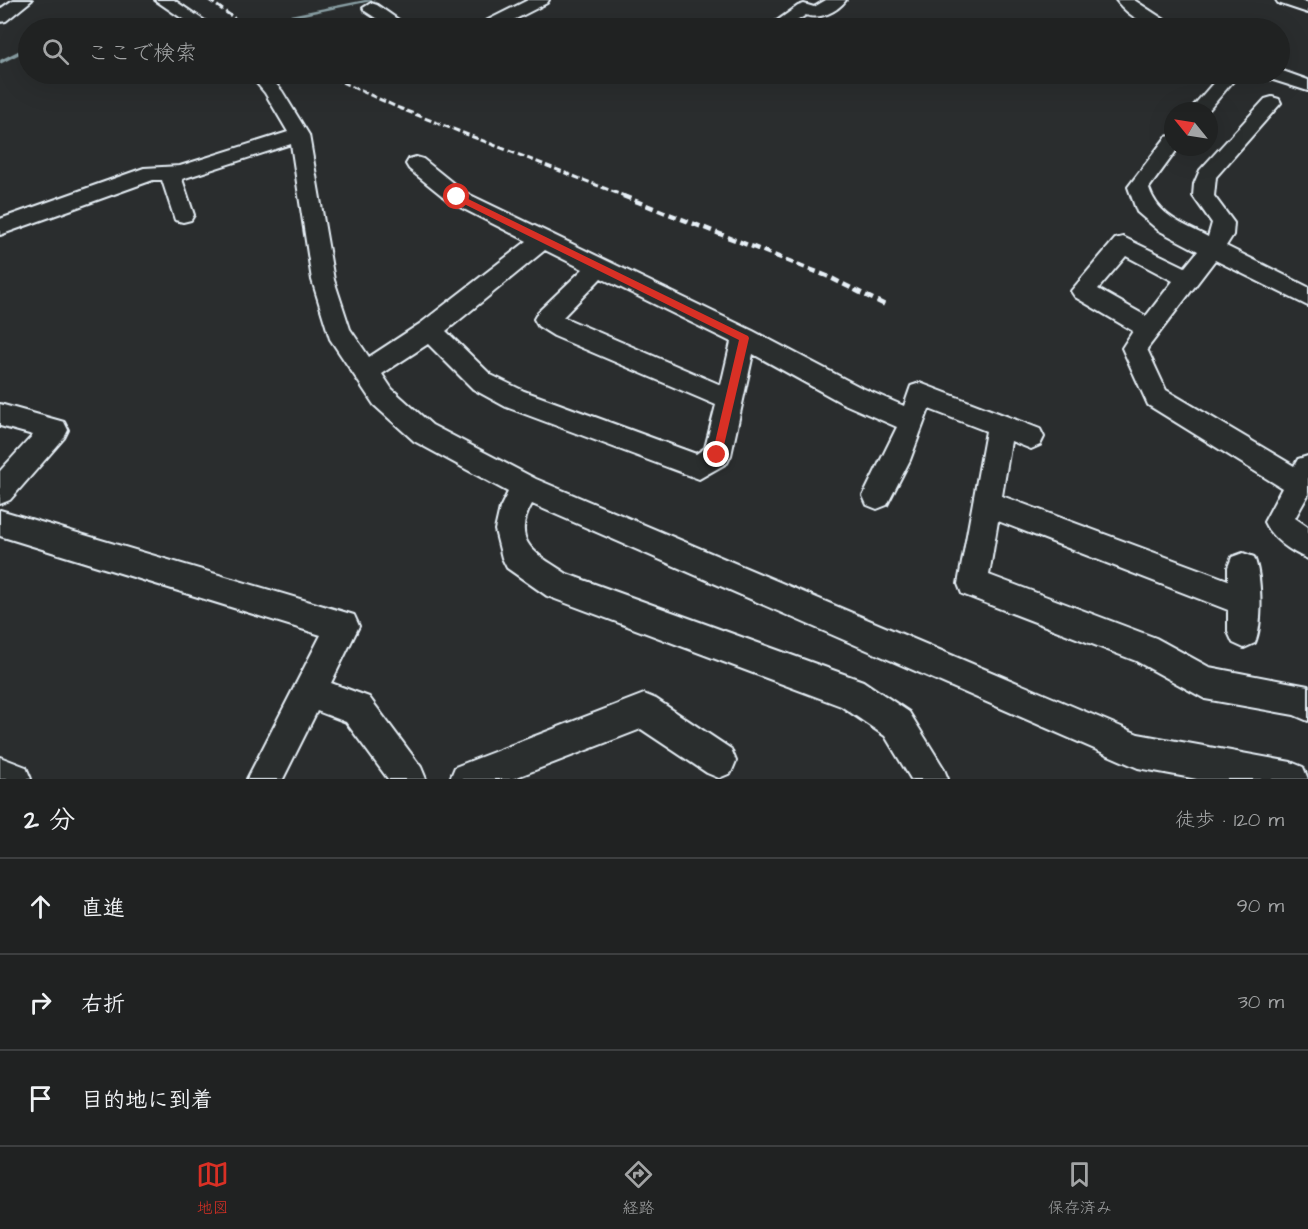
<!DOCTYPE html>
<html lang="ja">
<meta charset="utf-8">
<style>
:root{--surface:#202222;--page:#282a2a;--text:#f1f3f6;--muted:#a2a4a5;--line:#3d3f40;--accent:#d93025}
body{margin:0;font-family:"Architects Daughter","Klee One",sans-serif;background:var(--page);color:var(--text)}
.compass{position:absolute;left:1164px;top:102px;width:54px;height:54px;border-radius:50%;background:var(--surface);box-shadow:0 6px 24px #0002;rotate:300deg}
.stop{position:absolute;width:18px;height:18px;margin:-14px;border:4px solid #d93025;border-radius:50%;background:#fff}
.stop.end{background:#d93025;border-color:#fff;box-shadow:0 2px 6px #0008}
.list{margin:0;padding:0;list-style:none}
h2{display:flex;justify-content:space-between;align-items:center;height:78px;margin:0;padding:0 24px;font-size:26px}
h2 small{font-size:20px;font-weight:400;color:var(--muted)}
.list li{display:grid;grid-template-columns:39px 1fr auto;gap:18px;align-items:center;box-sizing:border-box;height:96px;padding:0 24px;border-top:2px solid var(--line)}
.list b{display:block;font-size:22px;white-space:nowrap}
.list em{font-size:20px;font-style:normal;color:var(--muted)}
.icon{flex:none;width:33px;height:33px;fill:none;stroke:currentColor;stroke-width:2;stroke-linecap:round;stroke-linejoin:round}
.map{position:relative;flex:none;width:1308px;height:779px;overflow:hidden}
.search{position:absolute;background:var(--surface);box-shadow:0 6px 24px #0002;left:18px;right:18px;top:18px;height:66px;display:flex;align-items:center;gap:15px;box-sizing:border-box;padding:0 21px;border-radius:33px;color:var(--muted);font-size:22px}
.sheet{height:366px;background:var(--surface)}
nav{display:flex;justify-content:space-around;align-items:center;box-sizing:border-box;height:84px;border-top:2px solid var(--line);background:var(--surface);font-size:16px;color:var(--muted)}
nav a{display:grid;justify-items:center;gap:3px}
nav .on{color:var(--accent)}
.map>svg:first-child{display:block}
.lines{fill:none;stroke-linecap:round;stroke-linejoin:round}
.stream{fill:#8aa0a5;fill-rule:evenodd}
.minor-casing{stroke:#e8f1f8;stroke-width:4}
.minor{fill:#2a2d2e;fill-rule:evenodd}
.rail-far1{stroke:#e8f1f8;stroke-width:3;stroke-dasharray:7 3;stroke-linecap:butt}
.rail{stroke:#e8f1f8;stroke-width:4.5;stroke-dasharray:8 4.5;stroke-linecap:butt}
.route{fill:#d93025}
</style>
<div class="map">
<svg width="1308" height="779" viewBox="0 0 1308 779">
<rect width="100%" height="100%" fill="#2a2d2e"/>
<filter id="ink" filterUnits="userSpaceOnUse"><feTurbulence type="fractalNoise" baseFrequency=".0167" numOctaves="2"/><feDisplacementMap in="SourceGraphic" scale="12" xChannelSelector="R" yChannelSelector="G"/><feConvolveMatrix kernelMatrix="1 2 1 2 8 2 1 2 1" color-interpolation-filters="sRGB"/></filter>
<g filter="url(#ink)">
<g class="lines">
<g class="stream">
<path d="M365,0H376L241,28H232L235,26Z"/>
<path d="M103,24L116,27L117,28H93Z"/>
<path d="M28,46V50L0,64V60Z"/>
</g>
<g class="minor-casing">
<g id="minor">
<path d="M13,0H32L6,21L0,22V9Z"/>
<path d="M155,0H174L215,28H196Z"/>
<path d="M528,0H549L547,3L498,28H478L480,24Z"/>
<path d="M826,0H846C837,12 820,20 806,15L786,28H767L798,6L804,4L814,7Z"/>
<path d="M1116,0H1134L1177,28C1154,30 1130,19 1116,0Z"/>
<path d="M1276,0H1300L1308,3V13L1278,3Z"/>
<path d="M371,3L377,5L410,28H391L365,11L363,8Z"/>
<path d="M1280,70L1308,80V91L1267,78L1264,74H1280Z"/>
<path d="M249,74H267L282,91L309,135L334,280L350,329L369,357L421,323L527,241L450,202L409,169L406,164L409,159L416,157L423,159L464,192L753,331L860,387L904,406L911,386L920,383L1040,429L1044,437L1040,445L1031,449L1011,441L1002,496L1228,580V567L1232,557L1243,553L1254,557C1262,576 1263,624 1255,643L1244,648L1233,643L1228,632V610L998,521L989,575L1156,638L1209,667L1308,686V721L1294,715L1205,699L1136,661L962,594L958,584L986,431L929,409L910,460L887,505L877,509L867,505L863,496L897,427L842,403L753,354L731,455L727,463L699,479L506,407L473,389L428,344L382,374L392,389L432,425L536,479L1138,734L1291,762L1303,767L1308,779H1197L1138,768L532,504C509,544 539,555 567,574L863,681L909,712L943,767L948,779H911L885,736L841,706L547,596L507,568L502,558L495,530L500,508L508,492L414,441L374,405L330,339L312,280L291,144L182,179L194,215L191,220L183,222L175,220L162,180H153L0,235V219L144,168L180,166L288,132L265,93ZM545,250L583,269L538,312L534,319L538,326L554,336L716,405L705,448L696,454L524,391L491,375L446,331ZM601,278L731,342L721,385L563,317Z"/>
<path d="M387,74H409C404,81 396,83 388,81L385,77Z"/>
<path d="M696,74H716C711,81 704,82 697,80L694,76Z"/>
<path d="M1221,74H1239L1208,111H1189Z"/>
<path d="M1272,97L1279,99L1281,103L1216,177L1214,196L1234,223L1233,235L1226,246L1308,287V306L1215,260L1147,349L1166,390L1294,466L1298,459L1308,456V495L1295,518L1308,527V559C1291,552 1271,538 1264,522L1282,488L1148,405L1122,348L1133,331L1075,297L1071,291L1115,239L1123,237L1185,267L1198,251L1158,230L1137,212L1128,187L1166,137L1173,135V147H1179L1149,188C1158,216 1183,224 1208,237L1212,223L1193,196L1194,184L1200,170L1265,99ZM1126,256L1173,281L1146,316L1098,289Z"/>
<path d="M0,404L64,422L68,430L64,438L10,500L0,504V471L33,435L0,426Z"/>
<path d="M0,510L354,615L359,626L331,683L369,697L421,767L426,779H388L346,722L317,711L283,779H247L321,635L0,536Z"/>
<path d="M644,694L656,699L731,749L736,761L731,773L719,778L707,773L641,729L512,779H450L455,767Z"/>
<path d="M0,757L26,767L31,779H0Z"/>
</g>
</g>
<use href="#minor" class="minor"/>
<g class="rail-far1">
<path d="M209,0L248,28"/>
<path d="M324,74L399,108L627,197"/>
</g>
<path class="rail" d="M623,196L827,276L887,306"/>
</g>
</g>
<path class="route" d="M454,195H460L748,336L749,338L721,458L717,460L712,455L739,340L454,199Z"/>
</svg>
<svg class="compass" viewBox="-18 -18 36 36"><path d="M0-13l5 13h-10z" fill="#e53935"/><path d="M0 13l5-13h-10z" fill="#a2a4a5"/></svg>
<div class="stop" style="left:457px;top:197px"></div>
<div class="stop end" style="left:717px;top:455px"></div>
<div class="search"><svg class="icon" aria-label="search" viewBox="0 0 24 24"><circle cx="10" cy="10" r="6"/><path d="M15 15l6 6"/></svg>ここで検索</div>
</div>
<section class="sheet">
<h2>2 分<small>徒歩 · 120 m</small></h2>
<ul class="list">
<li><svg class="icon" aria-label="ahead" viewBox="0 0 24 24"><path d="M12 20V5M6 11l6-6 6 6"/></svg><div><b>直進</b></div><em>90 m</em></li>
<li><svg class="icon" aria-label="right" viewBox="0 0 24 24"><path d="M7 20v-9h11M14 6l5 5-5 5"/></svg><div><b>右折</b></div><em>30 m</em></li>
<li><svg class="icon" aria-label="arrive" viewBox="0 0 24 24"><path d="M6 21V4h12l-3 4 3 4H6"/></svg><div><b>目的地に到着</b></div></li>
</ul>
</section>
<nav>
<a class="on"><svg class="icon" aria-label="map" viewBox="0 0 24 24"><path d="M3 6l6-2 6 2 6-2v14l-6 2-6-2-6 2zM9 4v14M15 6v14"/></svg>地図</a>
<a><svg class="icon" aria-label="directions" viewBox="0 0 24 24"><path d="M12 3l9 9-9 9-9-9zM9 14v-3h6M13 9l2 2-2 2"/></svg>経路</a>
<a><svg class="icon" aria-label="saved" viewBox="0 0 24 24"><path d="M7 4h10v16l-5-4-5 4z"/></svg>保存済み</a>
</nav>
